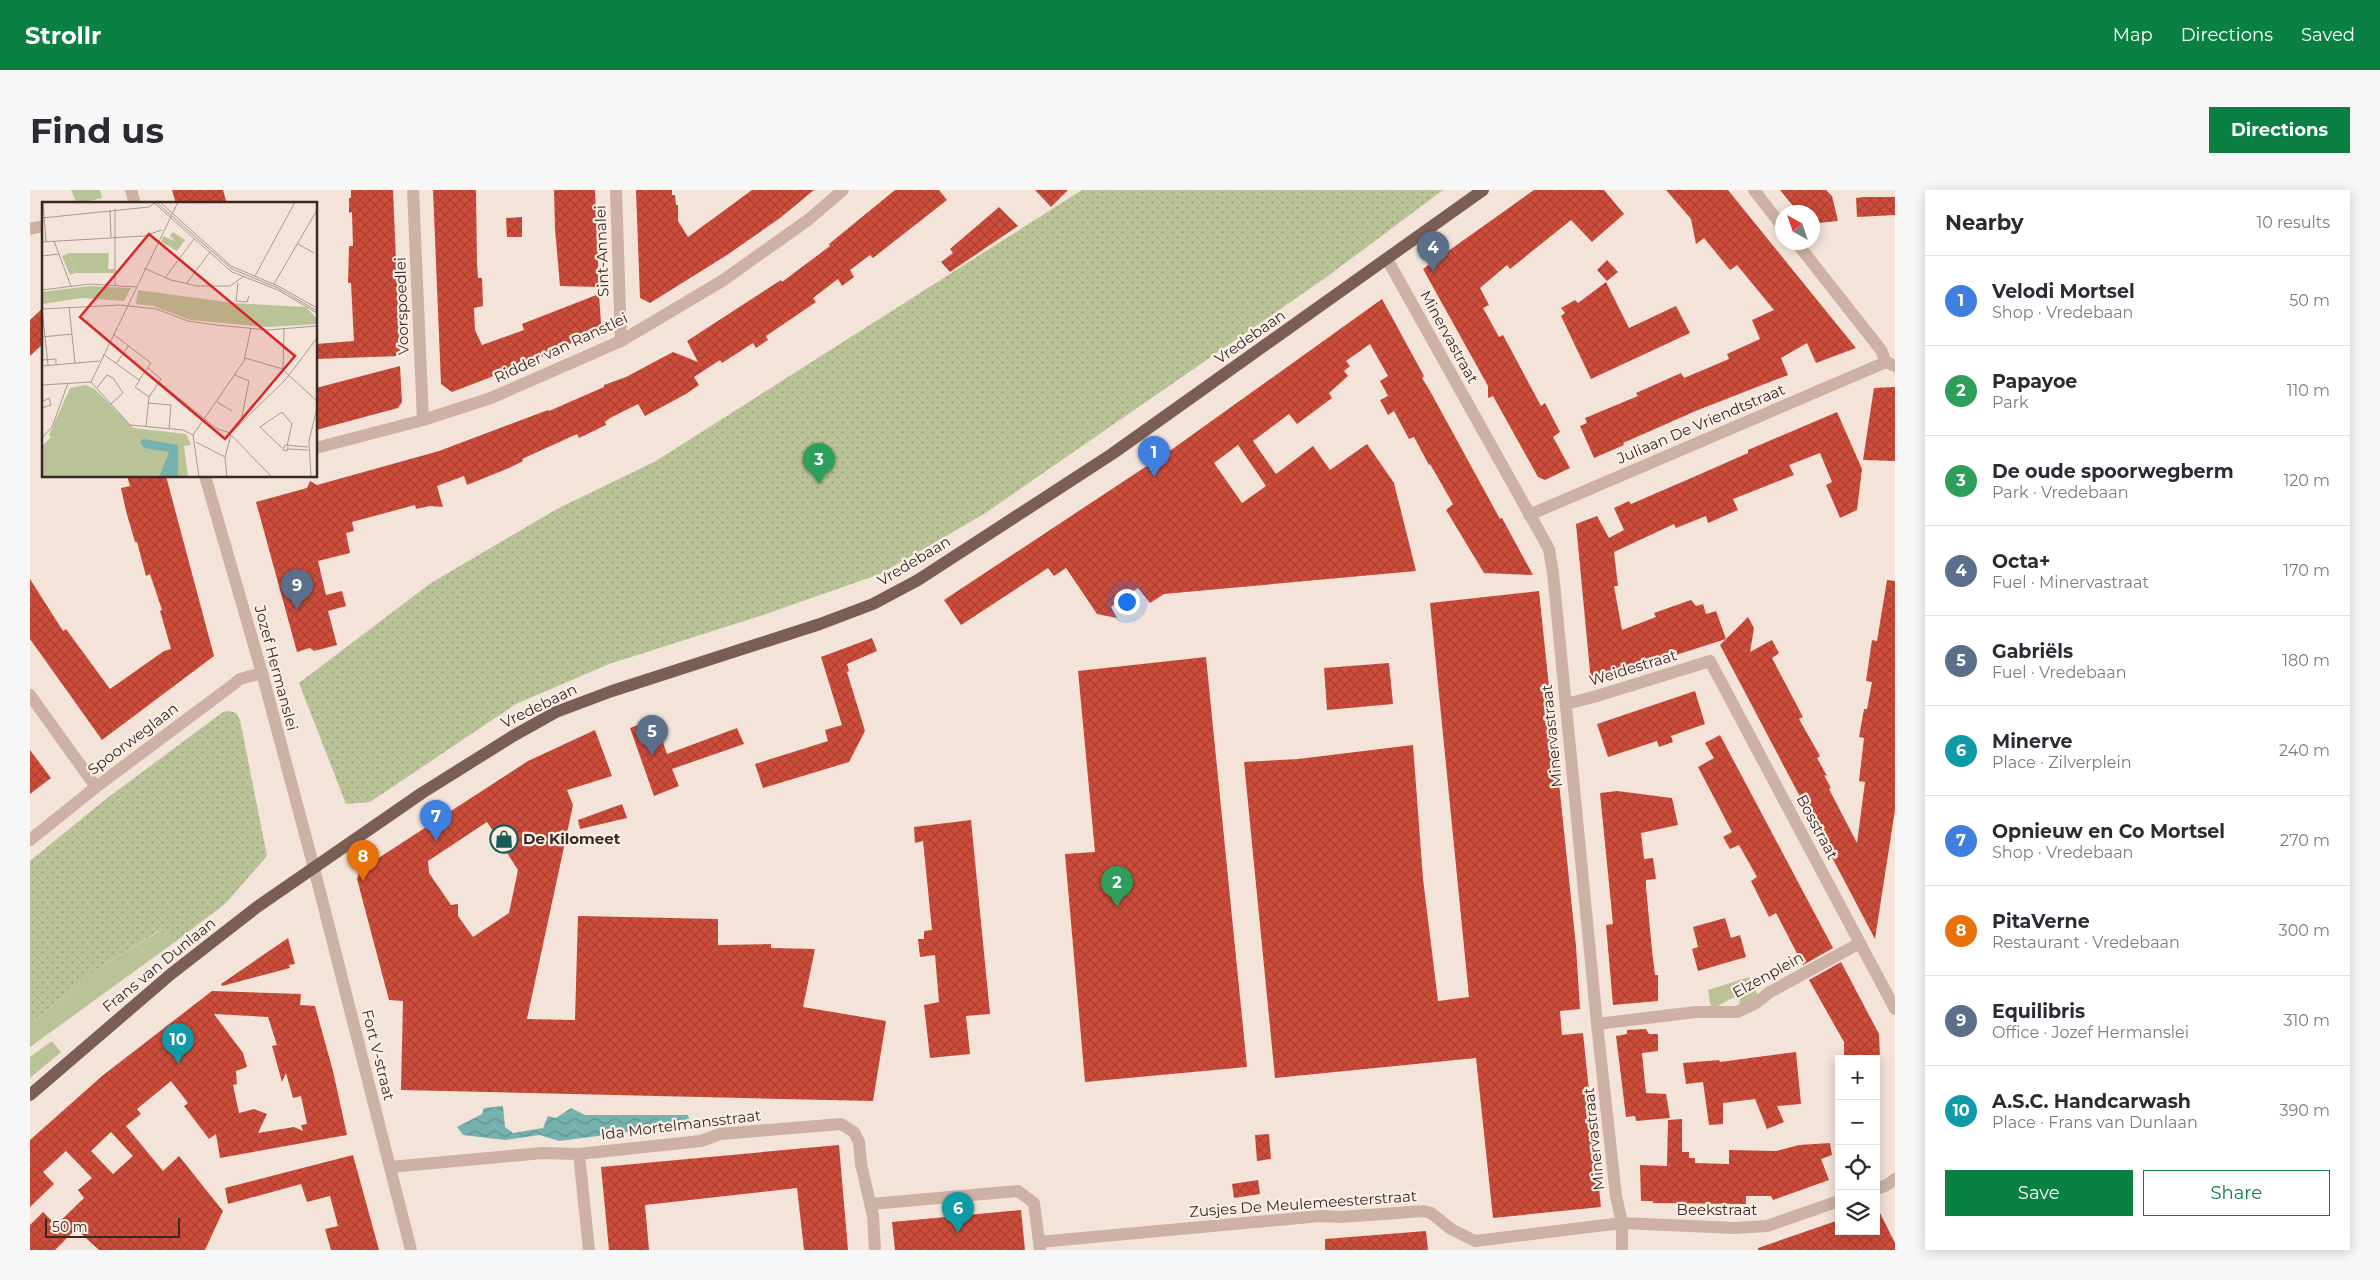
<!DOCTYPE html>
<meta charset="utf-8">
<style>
:root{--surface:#fff;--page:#f7f7f7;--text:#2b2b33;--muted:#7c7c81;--line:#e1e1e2;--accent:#0b8043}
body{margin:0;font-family:Montserrat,sans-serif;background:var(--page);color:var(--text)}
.controls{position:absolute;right:15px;bottom:15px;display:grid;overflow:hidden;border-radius:0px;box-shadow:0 2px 12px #0003}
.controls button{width:45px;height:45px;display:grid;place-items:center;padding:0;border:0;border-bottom:1px solid var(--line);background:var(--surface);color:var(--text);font:25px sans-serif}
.compass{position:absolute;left:1745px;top:15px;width:45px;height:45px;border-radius:50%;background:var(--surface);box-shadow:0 2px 12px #0003;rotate:320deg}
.scale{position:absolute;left:15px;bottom:12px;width:135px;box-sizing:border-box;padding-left:5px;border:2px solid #372926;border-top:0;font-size:14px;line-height:18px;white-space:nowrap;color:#372926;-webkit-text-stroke:4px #fbeee5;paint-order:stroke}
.you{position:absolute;left:1096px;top:411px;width:18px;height:18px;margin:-12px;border:4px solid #fff;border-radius:50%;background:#1a73e8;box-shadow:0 0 0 8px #1a73e833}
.badge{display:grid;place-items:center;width:32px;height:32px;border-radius:50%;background:var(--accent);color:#fff;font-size:16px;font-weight:700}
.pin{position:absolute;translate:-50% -41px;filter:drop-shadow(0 1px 2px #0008)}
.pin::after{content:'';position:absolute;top:26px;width:18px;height:15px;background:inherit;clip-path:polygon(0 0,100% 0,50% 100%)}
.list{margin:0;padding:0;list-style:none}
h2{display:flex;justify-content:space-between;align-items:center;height:65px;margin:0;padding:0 20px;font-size:21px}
h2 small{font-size:16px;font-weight:400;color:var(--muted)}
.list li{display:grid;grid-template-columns:32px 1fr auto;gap:15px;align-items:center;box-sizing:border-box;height:90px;padding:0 20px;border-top:1px solid var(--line)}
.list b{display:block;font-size:19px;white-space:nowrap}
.list p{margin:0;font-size:16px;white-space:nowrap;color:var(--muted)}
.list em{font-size:16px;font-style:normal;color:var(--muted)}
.actions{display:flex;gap:10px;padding:15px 20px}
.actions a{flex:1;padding:11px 0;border:1px solid var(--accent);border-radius:0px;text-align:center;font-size:18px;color:var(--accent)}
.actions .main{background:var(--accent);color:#fff}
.icon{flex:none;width:28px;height:28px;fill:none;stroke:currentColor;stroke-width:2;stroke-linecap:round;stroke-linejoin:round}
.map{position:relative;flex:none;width:1865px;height:1060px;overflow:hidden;border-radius:0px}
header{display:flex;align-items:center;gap:30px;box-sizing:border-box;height:70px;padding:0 25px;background:var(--accent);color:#fff}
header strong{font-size:24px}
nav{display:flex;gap:28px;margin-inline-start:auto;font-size:18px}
.intro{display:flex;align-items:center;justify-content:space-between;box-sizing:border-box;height:120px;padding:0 30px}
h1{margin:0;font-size:35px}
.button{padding:12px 22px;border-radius:0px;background:var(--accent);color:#fff;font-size:18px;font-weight:700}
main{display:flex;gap:30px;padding:0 30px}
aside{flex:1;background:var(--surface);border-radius:0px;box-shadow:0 2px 12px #0003}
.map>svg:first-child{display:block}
.grass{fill:#bac398}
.park{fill:url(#park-dots)}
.water{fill:url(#water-waves)}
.building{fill:url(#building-cross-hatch);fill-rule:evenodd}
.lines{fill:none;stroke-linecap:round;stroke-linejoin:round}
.pedestrian{stroke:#ccb1a4;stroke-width:12}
.minor{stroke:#ccb1a4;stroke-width:12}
.tertiary{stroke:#ccb1a4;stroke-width:12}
.primary{stroke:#7a5e56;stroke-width:12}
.labels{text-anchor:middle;stroke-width:4.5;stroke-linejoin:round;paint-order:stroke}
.street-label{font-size:15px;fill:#372926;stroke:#fbeee5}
.poi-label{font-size:15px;font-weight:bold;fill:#372926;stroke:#fbeee5;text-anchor:start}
.inset-road{fill:none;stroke:#a89991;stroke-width:1}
.view{fill:#d62828;fill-opacity:0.15;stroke:#d62828;stroke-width:2.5}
.inset-edge{fill:none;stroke:#372926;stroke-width:2.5}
</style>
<header>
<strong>Strollr</strong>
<nav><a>Map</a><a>Directions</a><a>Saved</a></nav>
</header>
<div class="intro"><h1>Find us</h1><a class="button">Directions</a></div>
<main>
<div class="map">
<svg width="1865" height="1060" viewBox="0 0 1865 1060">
<defs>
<pattern id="park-dots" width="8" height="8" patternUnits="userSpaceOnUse" patternTransform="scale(1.25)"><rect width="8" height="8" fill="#bac398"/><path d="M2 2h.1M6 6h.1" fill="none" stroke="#989e7c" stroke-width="1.8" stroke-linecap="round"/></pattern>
<pattern id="water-waves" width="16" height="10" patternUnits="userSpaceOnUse" patternTransform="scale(1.25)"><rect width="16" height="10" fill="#76b2ad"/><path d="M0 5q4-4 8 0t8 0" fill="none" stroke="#62918d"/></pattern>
<pattern id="building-cross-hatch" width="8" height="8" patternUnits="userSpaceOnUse" patternTransform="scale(1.25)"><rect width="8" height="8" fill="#cf4d3b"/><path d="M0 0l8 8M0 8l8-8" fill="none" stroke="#a94031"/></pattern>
</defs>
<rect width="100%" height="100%" fill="#f3e3d9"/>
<g class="grass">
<path d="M41,0H70L72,8L47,14Z"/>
<path d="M130,741L149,749L0,857V834L70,777Z"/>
<path d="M1719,787L1729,807L1710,817L1709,806C1698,808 1691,816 1681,819L1678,800Z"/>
<path d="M22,851L31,862L0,888V867Z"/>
</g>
<g class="park">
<path d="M1052,0H1413L1298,86L954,324L850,384L733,425L579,474L486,514L340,612L316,614L269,493L401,393L527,319L626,271Z"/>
<path d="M199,521L206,523L210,530L237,666L196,713L149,749L129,741L70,777L0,834V671L76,609L193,522Z"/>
</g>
<path class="water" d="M473,916L475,937L483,943L513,938L518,926L526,928L541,918L555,925H658L661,934L529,951L510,945L475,950L433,945L427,937L452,924L454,918Z"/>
<g class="building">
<path d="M142,0H193L197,14H146Z"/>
<path d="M321,0H363L370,166L286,169V154L324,151L321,93H318L319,56H323L322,22L319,23V8H321Z"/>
<path d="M403,0H446L447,73L448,88H452L453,116L444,118L445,140L452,155L494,140L492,134L569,104L571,134L568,141L505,170L422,202L411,194Z"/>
<path d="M524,0H565L569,97L530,96L525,39Z"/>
<path d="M606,0H642V5H645L646,15H648V31L658,47L722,0H784L750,28L697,65L620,113L610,108Z"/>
<path d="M865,0H909L917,10L843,68L840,65L820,80L824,87L812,96L808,89L783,108L786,112L736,146L738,150L726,158L723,153L692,173L690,170L664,187L669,195L656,204L615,226L608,214L580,228L575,232L576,235L549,248L547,244L492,269L493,271L479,278L437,295L434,286L407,296L413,317L400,316L386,319L385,315L322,332L324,341L316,343L320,363L288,371L296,405L312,401L316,416L298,421L307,455L284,461L280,458L267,462L226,312L277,298L280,291L287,295L409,261L518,220L519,221L574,197V195L596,187L643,162L668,172L657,151L751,90L752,92L800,56L799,54Z"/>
<path d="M1005,0H1038L1021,17Z"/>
<path d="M1504,0H1574L1594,24L1562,52L1541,30L1480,79L1477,75L1450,98L1459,115L1453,118L1469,147L1473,145L1511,216L1515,213L1530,242L1523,247L1540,278L1515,290L1508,287L1463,206L1458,208V196L1393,79Z"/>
<path d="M1636,0H1698L1826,158L1786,173L1777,153L1751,168L1758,185L1668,220L1593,253L1594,255L1564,268L1550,236L1557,233L1555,228L1608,206L1606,203L1651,183L1654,188L1699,169L1697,164L1730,149L1722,130L1744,120L1707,75L1700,80L1674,48L1666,54L1661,29Z"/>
<path d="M1750,0H1796L1802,6L1808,31L1788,33L1782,26V22H1768Z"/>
<path d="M1834,7H1865V25L1827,27L1826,8Z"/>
<path d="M969,17L988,36L920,82L911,72L923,63L920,59Z"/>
<path d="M492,27V47H477L476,28Z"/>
<path d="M1577,70L1588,82L1577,91L1567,80Z"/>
<path d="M1576,92L1599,138L1646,116L1660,143L1561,189L1531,126L1535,123L1531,118L1545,110L1548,113Z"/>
<path d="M1352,109L1394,186L1392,188L1400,201L1470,329L1472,328L1503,385L1454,383L1416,320L1423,314L1400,274L1399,275L1384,247L1379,249L1364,221L1358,225L1350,210L1358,206L1350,191L1358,186L1340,154L1316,171L1320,176L1314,181L1318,186L1299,203L1302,208L1267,234L1259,224L1223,251L1246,284L1283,256L1300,280L1337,254L1364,293L1386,381L1134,404L1120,413L1108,398L1081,417L1087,428L1067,424L1036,378L1024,386L1018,378L931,435L914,410L1141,260ZM1208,255L1236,296L1212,313L1184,273Z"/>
<path d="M14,117V153L0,166V130Z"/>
<path d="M370,176L372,212L368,218L286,240V198Z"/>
<path d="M1865,197V271L1833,270L1844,198Z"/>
<path d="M1807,222L1832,279L1827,320L1810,328L1796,295L1802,292L1790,263L1759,275L1764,285L1703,309L1708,320L1678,333L1676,326L1646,338L1644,334L1584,362L1588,396H1584L1592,440L1626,427L1624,423L1661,410L1666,416L1673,414L1676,424L1686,421L1696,449L1561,492L1546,334L1567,326L1579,348L1594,340L1584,318L1599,311L1601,314L1659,289L1718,263V260Z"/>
<path d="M97,286H136L184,466L72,550L0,449V389L33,441L36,439L80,499L134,461L141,459L130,421L132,420L120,384L116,386L107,352H105L96,321L91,298L100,296Z"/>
<path d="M1857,390L1865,391V620L1845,749L1690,455L1718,427L1724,438L1720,462L1742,450L1749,463L1742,468L1773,527L1769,529L1790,566L1787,568L1797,586L1794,585L1801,598L1799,599L1827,653L1835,592L1829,591L1834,548L1829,547L1834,519H1837L1842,492L1836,491L1842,450L1847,451Z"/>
<path d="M1509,401L1546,756L1550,819L1530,821L1532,845L1553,843L1571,1017L1463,1028L1446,868L1245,888L1214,572L1268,569L1383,555L1393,689L1408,811L1439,807L1400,413Z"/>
<path d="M842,448L847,461L817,474L819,481L817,482L835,541L819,572L733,598L725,574L798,551L795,540L812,535L791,467Z"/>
<path d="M1176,467L1217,877L1055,892L1035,664L1065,662L1048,481Z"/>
<path d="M1359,473L1363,514L1297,520L1294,478Z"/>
<path d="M1665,501L1675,534L1641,546L1643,552L1629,557L1627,551L1578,567L1567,534Z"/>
<path d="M625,529L637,564L707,538L714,554L642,579L649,596L624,606L600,538Z"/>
<path d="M565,540L582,586L537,600L543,615L497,829L545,830L548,726L688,729V755L741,754V758L785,759L773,817L856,831L843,911L371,900L373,811L359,810L327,689L330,680L498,571ZM457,632L488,680L479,723L443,747L428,726V714L421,715L399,683L398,671Z"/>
<path d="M1690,545L1803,758L1773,775L1746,723L1739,727L1721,691L1727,687L1709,655L1700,659L1693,647L1702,642L1668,577L1684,568L1675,553Z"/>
<path d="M0,560L21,588L0,604Z"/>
<path d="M1587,601L1642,608L1648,635L1611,643L1614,669L1623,668L1626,689L1616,690V697L1622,760L1625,785H1628V811L1583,815L1576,735L1583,734L1570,603Z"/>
<path d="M592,614L597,628L550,639L548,630Z"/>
<path d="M941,630L960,824L936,826L940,864L900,868L894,815L909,812L905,765L890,767L888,749H894V741L902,740L893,651L885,653L884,637Z"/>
<path d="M1695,728L1701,748L1710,745L1716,767L1668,781L1662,759L1668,757L1663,737Z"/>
<path d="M258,748L265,774L259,775L260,778L192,796L191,794Z"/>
<path d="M1811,772L1849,844L1850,869H1814V852L1779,790Z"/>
<path d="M182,801L271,804L270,815L285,816L303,881L317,945L190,968L186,944L179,949L154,916L158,913L141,891L107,919L111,924L96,936L133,981L149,966L193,1021L175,1060H69L46,1039L25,1060H0V1035L13,1022L26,1035L54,1008L48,1000L62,988L36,961L13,982L24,994L0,1017V950L72,886ZM184,824L238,827L247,855L242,856L252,892L256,883L263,908L271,906L277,934L271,935L273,941L264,937L228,943L237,924L224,919L209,923L203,895L207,894L206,881L217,877L213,863ZM81,942L103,966L83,984L61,961Z"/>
<path d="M1616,839L1619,844H1628V861L1612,863L1616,903L1636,904L1640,928L1606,931L1605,926L1596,927L1586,846L1597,844V840Z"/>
<path d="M1766,862L1771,914L1747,916L1754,932L1737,939L1725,909L1693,913V934L1679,935L1673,892L1656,894L1653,873L1689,870L1690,872Z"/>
<path d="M1652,929V962H1659V968H1665V973L1699,974V960L1746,961L1769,955L1800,953L1802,965L1791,969L1799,990L1743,1010L1741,1006H1716V1014L1623,1013V1011H1611L1610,975L1637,976L1638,930Z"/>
<path d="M1239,944L1241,969L1227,971L1225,945Z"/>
<path d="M809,955L818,1060H774L767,998L615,1015L619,1060H579L571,977Z"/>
<path d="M323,965L349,1060H301L295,1039L308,1036L300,1006L277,1012L271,994L198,1014L195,998Z"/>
<path d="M1228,990L1230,1004L1204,1008L1202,994Z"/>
<path d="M1846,1015L1865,1053V1060H1728V1058L1809,1030V1041H1846Z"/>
<path d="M991,1020L995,1060H865L862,1032Z"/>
<path d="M1396,1041L1398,1060H1295V1049Z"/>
</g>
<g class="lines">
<path class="pedestrian" d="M1740,802L1830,753"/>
<g class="minor">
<path d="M383,0L393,230"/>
<path d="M586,0L591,151"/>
<path d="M1724,0L1752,36"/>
<path d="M0,39L14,36"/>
<path d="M1766,52L1851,160L1856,172L1865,176"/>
<path d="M1357,69L1519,359L1523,383L1567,834L1586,1006L1592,1033V1060"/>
<path d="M286,258L393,230L461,208L591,151L692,91L778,30L813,0"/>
<path d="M1499,325L1856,172"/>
<path d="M0,505L66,597"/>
<path d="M1536,514L1567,506L1680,471L1865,819"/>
<path d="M0,650L66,597L204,494L210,489L232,483"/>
<path d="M284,678L381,1060"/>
<path d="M1567,834L1666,822H1707L1726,813L1740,802"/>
<path d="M549,964L559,1060"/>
<path d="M360,977L512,963L549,964L671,951L690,944L811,934L824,942L829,952L831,974L843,1026L845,1060"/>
<path d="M1846,999L1857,995L1865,989"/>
<path d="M841,1014L988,1001L1004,1013L1010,1060"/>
<path d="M1009,1052L1291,1026L1311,1027L1394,1021L1401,1023L1421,1039L1445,1051L1592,1033L1705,1038L1737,1036L1809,1011"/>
</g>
<g class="tertiary">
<path d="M101,0L105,14"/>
<path d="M175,286L232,483L284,678"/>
</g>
<path class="primary" d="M0,905L141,784L227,717L392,603L483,546L526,522L582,501L790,434L843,414L888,390L1082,264L1453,0"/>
</g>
<defs>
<g id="shop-ring" transform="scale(1.4375)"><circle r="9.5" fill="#fbeee5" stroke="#195b57" stroke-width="1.5"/><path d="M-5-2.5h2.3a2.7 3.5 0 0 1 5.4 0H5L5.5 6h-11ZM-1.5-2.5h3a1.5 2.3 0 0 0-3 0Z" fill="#195b57"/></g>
</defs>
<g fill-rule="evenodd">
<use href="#shop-ring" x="474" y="649"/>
</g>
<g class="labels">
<g class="street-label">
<text transform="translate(572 61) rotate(-92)" y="5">Sint-Annalei</text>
<text transform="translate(372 116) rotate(-92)" y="5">Voorspoedlei</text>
<text transform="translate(1220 147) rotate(-35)" y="5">Vredebaan</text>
<text transform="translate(1419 147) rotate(61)" y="5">Minervastraat</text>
<text transform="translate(531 158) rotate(-25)" y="5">Ridder van Ranstlei</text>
<text transform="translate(1671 234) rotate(-23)" y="5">Juliaan De Vriendtstraat</text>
<text transform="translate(884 371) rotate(-31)" y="5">Vredebaan</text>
<text transform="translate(246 478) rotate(75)" y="5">Jozef Hermanslei</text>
<text transform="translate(1603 478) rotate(-17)" y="5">Weidestraat</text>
<text transform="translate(509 516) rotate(-26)" y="5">Vredebaan</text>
<text transform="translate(1522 546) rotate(-96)" y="5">Minervastraat</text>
<text transform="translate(103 549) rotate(-37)" y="5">Spoorweglaan</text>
<text transform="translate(1787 637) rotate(62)" y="5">Bosstraat</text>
<text transform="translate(129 775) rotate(-39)" y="5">Frans van Dunlaan</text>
<text transform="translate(1738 785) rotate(-29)" y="5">Elzenplein</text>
<text transform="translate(348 865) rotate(76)" y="5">Fort V-straat</text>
<text transform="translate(651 935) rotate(-7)" y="5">Ida Mortelmansstraat</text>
<text transform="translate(1564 949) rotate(-96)" y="5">Minervastraat</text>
<text transform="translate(1273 1014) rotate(-4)" y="5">Zusjes De Meulemeesterstraat</text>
<text x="1687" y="1025">Beekstraat</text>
</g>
<g class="poi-label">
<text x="493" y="654">De Kilomeet</text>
</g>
</g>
<g transform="translate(12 12)">
<rect width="275" height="275" fill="#f3e3d9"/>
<path d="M27,51H67L66,67H72V71H34Z" fill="#bac398"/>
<path d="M27,51L34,71L28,73L20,54Z" fill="#bac398"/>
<path d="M131,30L143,38L135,49L119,40L121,34L133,39L128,34ZM48,84L89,86L82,99L40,96L0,102V90ZM96,88L191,101L264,105L275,117V122L226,125L148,118L111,104L94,102ZM44,183L54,188L91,226L144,232L149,243L142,244L146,275H0V244L9,235L7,233L28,186Z" fill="#bac398"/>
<path d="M101,237L136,243V275H117L127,250L102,246L98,240Z" fill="#76b2ad"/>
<path class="inset-road" d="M1,0L4,40M111,0L190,70L236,88L275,111M114,0L190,67L236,86L275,109M118,0L189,64L236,84L275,106M68,8L69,35M0,16L107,5L112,1M12,39L29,84M0,40L102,34L120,28M256,42L272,51M0,54L17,52M102,66L129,78L155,84H188L201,75M213,74L253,0M123,76L152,37M196,81L194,99L205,100L207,94M144,82L168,50M232,82L275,8M73,83V7M0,88L48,82L94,85M27,105L33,161M0,107L6,163M0,107L78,103L114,107L146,119L174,123L226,128L275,124M242,126L241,168L275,199M0,135L30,132M61,152L97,178L109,161L71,132M203,156L241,167M0,158L14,157V162M74,162L87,143M0,164L58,159M193,173L207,179L199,219M98,178L93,185L107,195M49,180L136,0M49,180L88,223L141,228L151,233M117,180L175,227L189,231L244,177L275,136M0,183L49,180M55,186L65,173L71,176L81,191L69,202M0,200L7,196L9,203L0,206M175,200L190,209M106,201L129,203L127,227M104,225L107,195L119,177L106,166M151,233L202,159L209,126M151,233L157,275M0,236L10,225L26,181M154,240L183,255M246,245L245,249L241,248L243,243L266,245M240,246L218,225L240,210L250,222L245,244M246,247L266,248M185,275L183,255L189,233L230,275M269,275L267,239L275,206"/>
<path class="view" d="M107,32L253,154L183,237L38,115Z"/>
<rect width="275" height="275" class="inset-edge"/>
</g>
</svg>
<div class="controls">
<button>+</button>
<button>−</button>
<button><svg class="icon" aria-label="locate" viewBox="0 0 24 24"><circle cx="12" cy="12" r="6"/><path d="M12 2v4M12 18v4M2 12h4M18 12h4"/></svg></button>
<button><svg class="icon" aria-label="layers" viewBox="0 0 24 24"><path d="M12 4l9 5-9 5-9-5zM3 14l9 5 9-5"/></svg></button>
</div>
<svg class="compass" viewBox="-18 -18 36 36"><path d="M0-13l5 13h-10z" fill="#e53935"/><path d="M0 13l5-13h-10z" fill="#7c7c81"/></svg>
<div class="scale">50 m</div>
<div class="you"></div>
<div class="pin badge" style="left:1124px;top:287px;background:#3f7fe0">1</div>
<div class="pin badge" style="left:1087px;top:717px;background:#2e9e5b">2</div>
<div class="pin badge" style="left:789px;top:294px;background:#2e9e5b">3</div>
<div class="pin badge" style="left:1403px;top:82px;background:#5c6f8a">4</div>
<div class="pin badge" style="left:622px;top:566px;background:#5c6f8a">5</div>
<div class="pin badge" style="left:928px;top:1043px;background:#0f9aa8">6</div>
<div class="pin badge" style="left:406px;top:651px;background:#3f7fe0">7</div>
<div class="pin badge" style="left:333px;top:691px;background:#e8710a">8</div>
<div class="pin badge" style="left:267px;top:420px;background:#5c6f8a">9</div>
<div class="pin badge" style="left:148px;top:874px;background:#0f9aa8">10</div>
</div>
<aside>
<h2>Nearby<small>10 results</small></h2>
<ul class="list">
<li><span class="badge" style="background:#3f7fe0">1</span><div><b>Velodi Mortsel</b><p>Shop · Vredebaan</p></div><em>50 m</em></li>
<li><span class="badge" style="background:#2e9e5b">2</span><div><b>Papayoe</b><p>Park</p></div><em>110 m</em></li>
<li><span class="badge" style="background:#2e9e5b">3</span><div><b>De oude spoorwegberm</b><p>Park · Vredebaan</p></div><em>120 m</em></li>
<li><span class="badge" style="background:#5c6f8a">4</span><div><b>Octa+</b><p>Fuel · Minervastraat</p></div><em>170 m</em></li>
<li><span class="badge" style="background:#5c6f8a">5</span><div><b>Gabriëls</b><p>Fuel · Vredebaan</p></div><em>180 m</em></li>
<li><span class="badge" style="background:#0f9aa8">6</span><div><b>Minerve</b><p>Place · Zilverplein</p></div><em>240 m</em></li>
<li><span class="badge" style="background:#3f7fe0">7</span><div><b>Opnieuw en Co Mortsel</b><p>Shop · Vredebaan</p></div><em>270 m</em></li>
<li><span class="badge" style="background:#e8710a">8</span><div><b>PitaVerne</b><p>Restaurant · Vredebaan</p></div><em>300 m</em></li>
<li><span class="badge" style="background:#5c6f8a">9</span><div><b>Equilibris</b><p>Office · Jozef Hermanslei</p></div><em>310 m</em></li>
<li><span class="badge" style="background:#0f9aa8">10</span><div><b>A.S.C. Handcarwash</b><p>Place · Frans van Dunlaan</p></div><em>390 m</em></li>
</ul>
<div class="actions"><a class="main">Save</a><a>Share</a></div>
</aside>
</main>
